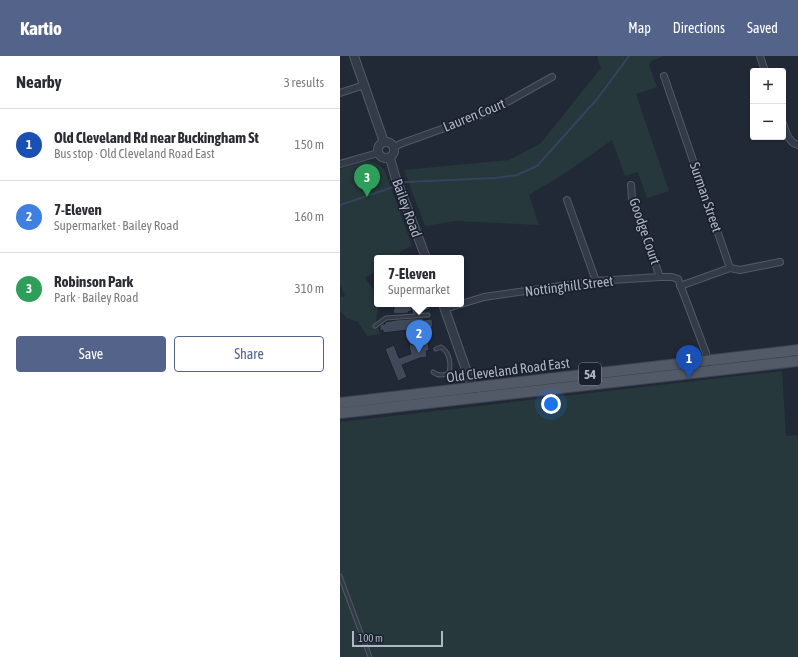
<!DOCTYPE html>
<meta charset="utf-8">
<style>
:root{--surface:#fff;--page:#f7f7f7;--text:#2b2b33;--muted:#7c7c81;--line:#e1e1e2;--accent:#53638a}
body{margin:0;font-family:"Asap Condensed",sans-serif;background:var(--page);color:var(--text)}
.controls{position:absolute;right:12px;top:12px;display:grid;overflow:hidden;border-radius:4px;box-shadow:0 1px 3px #0004}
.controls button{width:36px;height:36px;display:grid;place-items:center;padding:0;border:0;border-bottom:1px solid var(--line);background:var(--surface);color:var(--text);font:20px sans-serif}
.scale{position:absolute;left:12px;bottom:10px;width:91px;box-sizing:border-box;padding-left:4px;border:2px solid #afb6c5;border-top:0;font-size:11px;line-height:14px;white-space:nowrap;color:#afb6c5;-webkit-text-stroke:3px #1a202d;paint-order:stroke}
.you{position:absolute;left:211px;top:348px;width:14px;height:14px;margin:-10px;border:3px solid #fff;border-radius:50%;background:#1a73e8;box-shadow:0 0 0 6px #1a73e833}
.badge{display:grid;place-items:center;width:26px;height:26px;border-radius:50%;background:var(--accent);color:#fff;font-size:13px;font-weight:700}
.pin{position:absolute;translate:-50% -33px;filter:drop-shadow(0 1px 2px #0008)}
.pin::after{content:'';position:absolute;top:21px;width:14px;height:12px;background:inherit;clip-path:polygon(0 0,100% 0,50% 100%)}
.popup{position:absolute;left:34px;top:199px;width:90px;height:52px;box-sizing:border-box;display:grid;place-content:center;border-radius:4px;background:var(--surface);filter:drop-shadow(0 1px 3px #0005);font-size:13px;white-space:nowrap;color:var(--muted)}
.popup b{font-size:15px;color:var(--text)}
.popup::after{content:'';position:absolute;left:50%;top:100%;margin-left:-8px;border:8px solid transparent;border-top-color:var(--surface)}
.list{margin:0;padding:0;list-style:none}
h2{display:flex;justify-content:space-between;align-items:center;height:52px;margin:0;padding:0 16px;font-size:17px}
h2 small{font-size:13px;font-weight:400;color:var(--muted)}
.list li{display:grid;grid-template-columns:26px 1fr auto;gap:12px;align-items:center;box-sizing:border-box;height:72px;padding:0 16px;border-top:1px solid var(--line)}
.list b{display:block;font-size:15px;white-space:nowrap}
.list p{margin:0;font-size:13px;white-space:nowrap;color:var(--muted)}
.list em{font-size:13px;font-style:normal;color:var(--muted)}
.actions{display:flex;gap:8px;padding:12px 16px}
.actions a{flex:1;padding:9px 0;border:1px solid var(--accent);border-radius:4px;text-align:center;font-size:14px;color:var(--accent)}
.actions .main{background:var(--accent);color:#fff}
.map{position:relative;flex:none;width:458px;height:601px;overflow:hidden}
header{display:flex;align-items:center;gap:24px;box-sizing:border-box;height:56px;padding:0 20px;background:var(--accent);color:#fff}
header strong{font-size:19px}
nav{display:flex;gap:22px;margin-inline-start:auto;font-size:14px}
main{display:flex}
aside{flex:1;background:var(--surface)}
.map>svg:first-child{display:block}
.green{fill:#26383b}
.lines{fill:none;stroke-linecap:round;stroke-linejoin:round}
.stream{stroke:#35435e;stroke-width:2}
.building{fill:#3f495a;stroke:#1c222f}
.service-casing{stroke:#525966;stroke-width:5}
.minor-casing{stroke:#525966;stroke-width:8}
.tertiary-casing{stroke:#525966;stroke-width:10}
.primary-casing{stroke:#3e4452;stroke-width:12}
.service{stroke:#343b48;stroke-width:3}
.minor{stroke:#343b48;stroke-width:6}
.tertiary{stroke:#343b48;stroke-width:8}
.primary{stroke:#525a68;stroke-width:10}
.labels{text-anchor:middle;stroke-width:3.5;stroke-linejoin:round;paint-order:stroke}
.shield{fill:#1a202d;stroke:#828997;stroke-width:1}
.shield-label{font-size:13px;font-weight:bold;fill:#afb6c5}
.street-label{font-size:14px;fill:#afb6c5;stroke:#1a202d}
</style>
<header>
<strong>Kartio</strong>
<nav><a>Map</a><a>Directions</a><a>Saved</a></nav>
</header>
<main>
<aside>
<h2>Nearby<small>3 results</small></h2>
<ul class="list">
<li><span class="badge" style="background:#1a4fb4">1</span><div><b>Old Cleveland Rd near Buckingham St</b><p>Bus stop · Old Cleveland Road East</p></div><em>150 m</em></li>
<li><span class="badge" style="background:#3f7fe0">2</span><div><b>7-Eleven</b><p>Supermarket · Bailey Road</p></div><em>160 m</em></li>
<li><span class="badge" style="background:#2e9e5b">3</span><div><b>Robinson Park</b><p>Park · Bailey Road</p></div><em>310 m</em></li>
</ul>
<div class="actions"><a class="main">Save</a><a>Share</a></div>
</aside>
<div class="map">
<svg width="458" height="601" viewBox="0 0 458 601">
<rect width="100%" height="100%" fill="#212937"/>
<g class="green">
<path d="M257,0H324L311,5L309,9L317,31L296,38L329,135L307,142L298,116L285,120L272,84L227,116L189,139L199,169L115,165L85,170L64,114L169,104L201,87L261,12Z"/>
<path d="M23,105C34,105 38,107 45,115L72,190L61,195L58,202H37V214L25,222L37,238V248H39L36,265L40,278L27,280L18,266L7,262L0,255V241L5,240L0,228V113Z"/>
<path d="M442,315L446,380L458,379V601H0V366Z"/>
</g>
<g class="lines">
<g class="stream">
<path d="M60,128L66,126L155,122L177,119L197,110L258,42L289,0"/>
<path d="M0,149L56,130"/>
</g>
</g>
<g class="building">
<path d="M54,248H70L72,254L68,256L69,257L54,258L53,254L54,253Z"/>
<path d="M76,248H88L90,253L79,256Z"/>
<path d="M83,262V264L92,263L93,271L43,277V274L40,275V270L42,268H45V266L56,264Z"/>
<path d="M88,287L89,294L86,295L87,301L80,302L62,309L67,321L58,325L45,293L54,289L59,302L71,298L69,289Z"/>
</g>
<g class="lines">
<g class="service-casing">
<g id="service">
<path d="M73,248L77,259"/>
<path d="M35,270L46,262L88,259"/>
<path d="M93,316C98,320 103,320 109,317C111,307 110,297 101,291L96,293"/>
<path d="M0,520L30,601"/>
</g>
</g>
<g class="minor-casing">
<g id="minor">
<path d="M420,0L425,15"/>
<path d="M324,20L390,212L340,230"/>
<path d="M0,37L24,29"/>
<path d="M443,67C446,76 448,86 458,89"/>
<path d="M53,92L60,88L149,56L162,49L212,21"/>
<path d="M0,108L38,97"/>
<path d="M291,129L292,142L320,221"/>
<path d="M227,144L256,225"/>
<path d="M390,212L400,214L440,206"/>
<path d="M121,248L144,241L256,225L320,221H332L338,223L366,297L368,307"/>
<path d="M105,253L120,248"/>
</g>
</g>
<g class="tertiary-casing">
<g id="tertiary">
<path d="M14,0L44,86"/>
<circle cx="46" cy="94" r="8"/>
<path d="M50,102L55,120L86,202"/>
<path d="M103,248L134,336"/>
</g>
</g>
<g class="primary-casing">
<g id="primary">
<path d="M0,347L458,294"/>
<path d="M0,357L458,305"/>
</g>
</g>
<use href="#service" class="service"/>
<use href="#minor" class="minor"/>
<use href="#tertiary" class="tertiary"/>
<use href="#primary" class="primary"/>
</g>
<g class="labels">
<rect class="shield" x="239" y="307" width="22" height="22" rx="3"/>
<g class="shield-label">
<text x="250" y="323">54</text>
</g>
<g class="street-label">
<text transform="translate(134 59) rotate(-22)" y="5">Lauren Court</text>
<text transform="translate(366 141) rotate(71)" y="5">Surman Street</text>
<text transform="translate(67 152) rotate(70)" y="5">Bailey Road</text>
<text transform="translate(305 175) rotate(71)" y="5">Goodge Court</text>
<text transform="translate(229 230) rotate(-7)" y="5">Nottinghill Street</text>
<text transform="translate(168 314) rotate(-7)" y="5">Old Cleveland Road East</text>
</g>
</g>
</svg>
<div class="controls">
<button>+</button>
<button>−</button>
</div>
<div class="scale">100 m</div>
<div class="you"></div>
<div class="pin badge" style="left:349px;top:322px;background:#1a4fb4">1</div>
<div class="pin badge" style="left:79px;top:297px;background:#3f7fe0">2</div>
<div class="popup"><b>7-Eleven</b>Supermarket</div>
<div class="pin badge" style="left:27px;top:141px;background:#2e9e5b">3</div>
</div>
</main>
